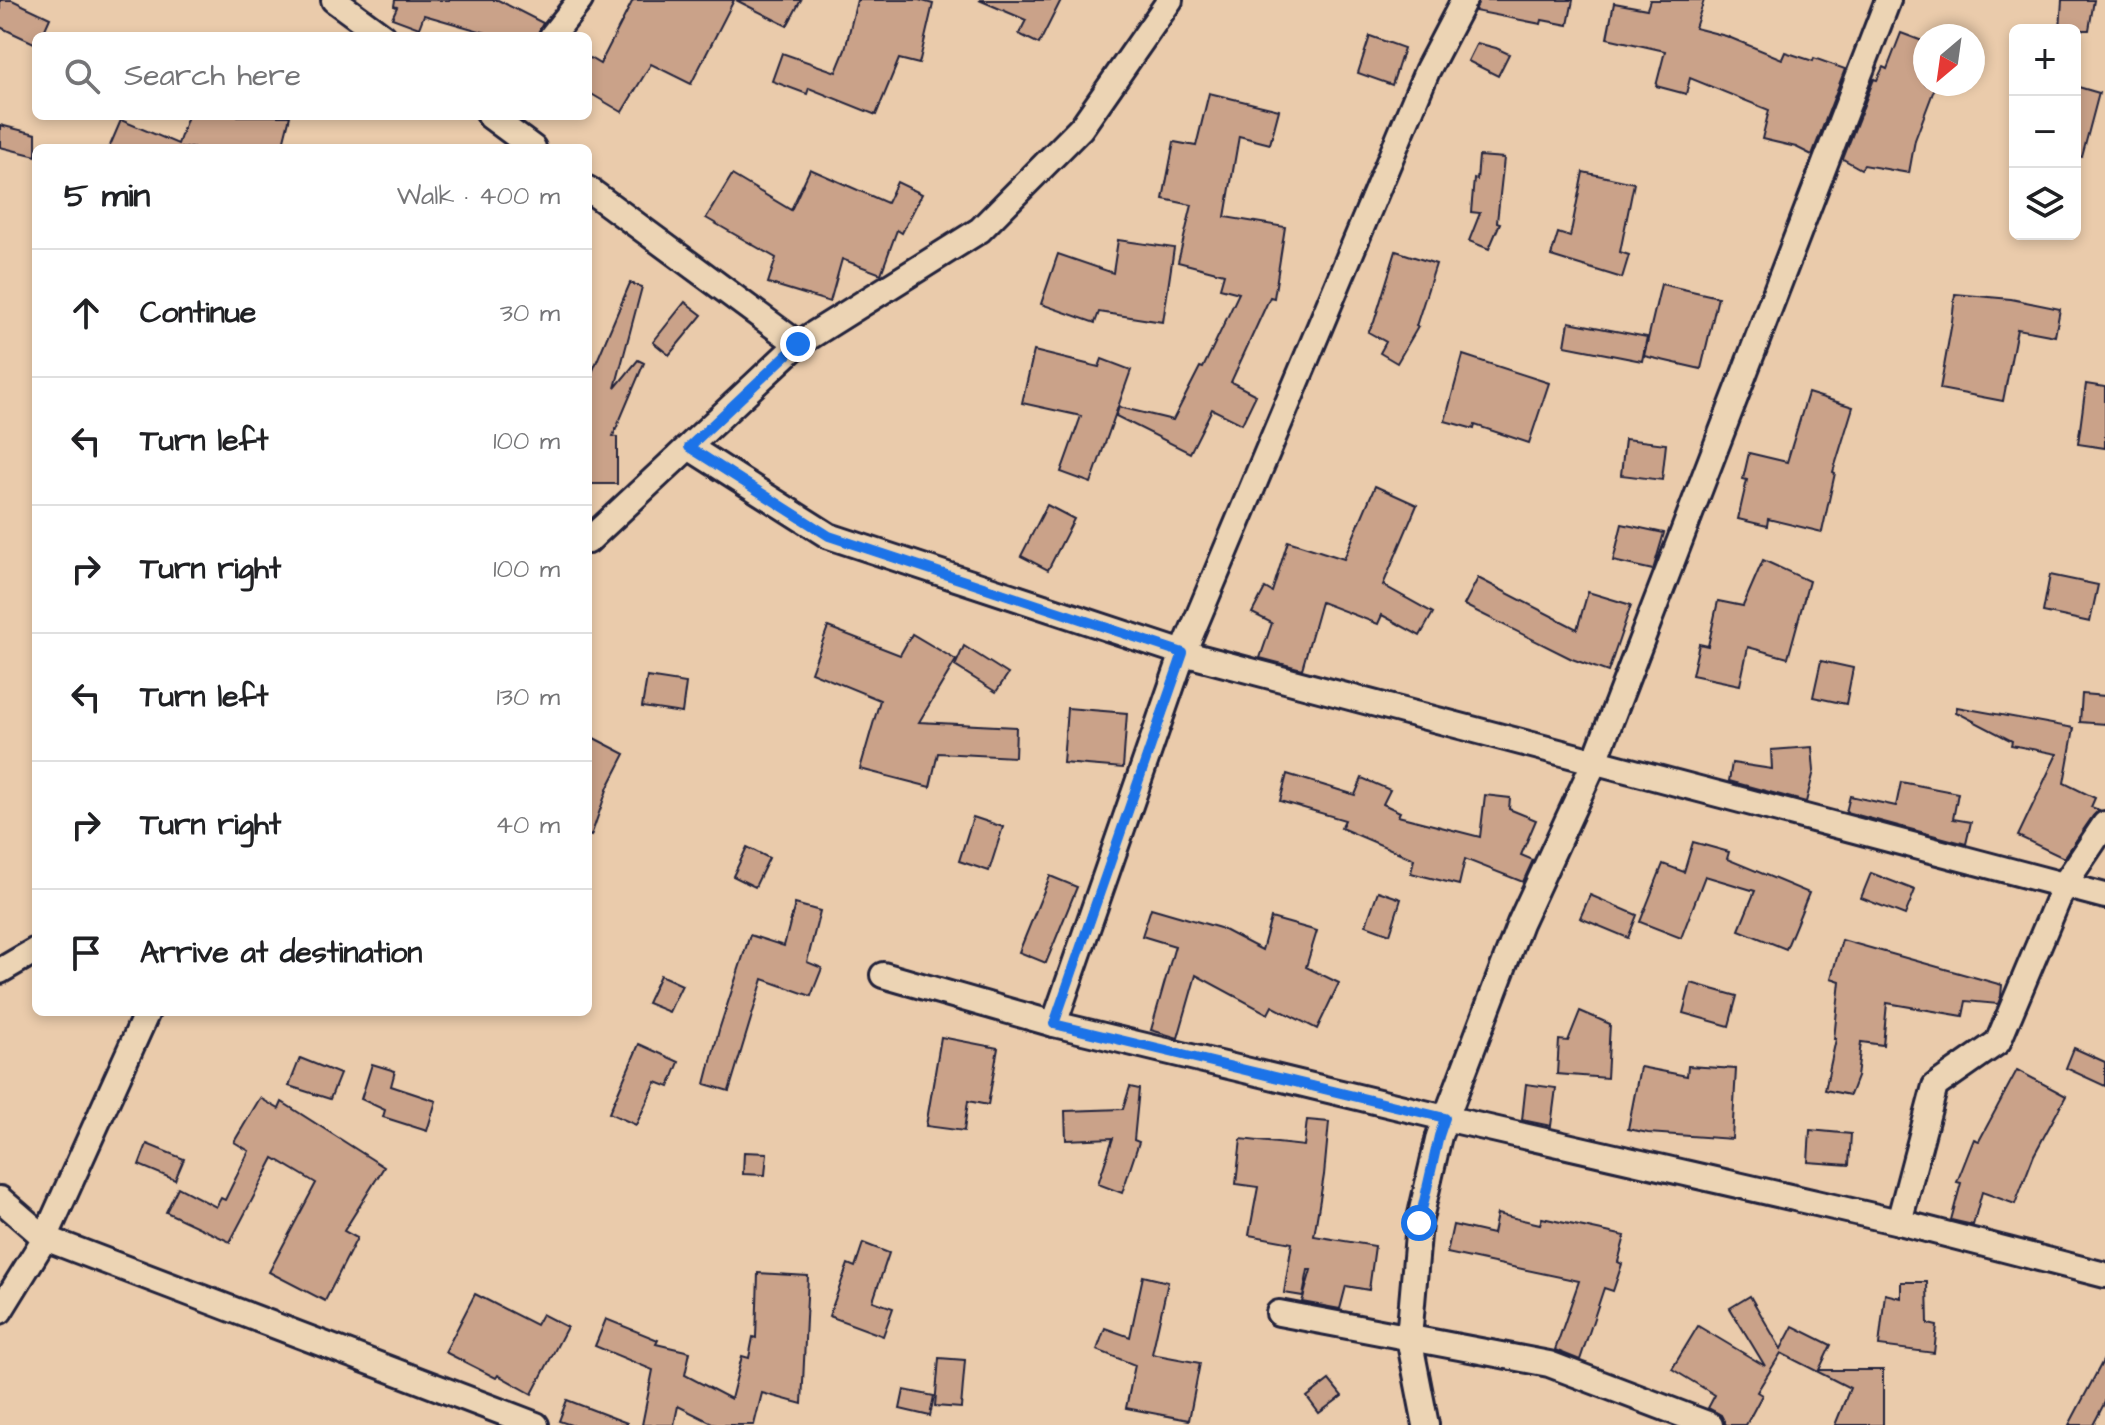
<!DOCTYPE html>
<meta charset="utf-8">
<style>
:root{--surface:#fff;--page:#f2f2f2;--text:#202124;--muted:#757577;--line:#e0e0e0}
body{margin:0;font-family:"Architects Daughter",sans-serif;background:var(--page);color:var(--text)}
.controls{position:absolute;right:24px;top:24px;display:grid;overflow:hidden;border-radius:12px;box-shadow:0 4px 12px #0003}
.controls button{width:72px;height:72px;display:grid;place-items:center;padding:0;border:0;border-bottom:2px solid var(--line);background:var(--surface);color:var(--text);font:40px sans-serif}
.compass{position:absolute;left:1913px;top:24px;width:72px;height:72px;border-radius:50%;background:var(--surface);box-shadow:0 4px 12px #0003;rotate:209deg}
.stop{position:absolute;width:24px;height:24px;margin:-18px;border:6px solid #1a73e8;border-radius:50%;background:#fff}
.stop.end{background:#1a73e8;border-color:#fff;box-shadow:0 2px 8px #0008}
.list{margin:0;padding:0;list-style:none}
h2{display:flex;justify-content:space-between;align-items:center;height:104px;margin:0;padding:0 32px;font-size:34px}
h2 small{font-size:26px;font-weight:400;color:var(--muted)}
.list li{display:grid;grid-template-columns:52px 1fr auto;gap:24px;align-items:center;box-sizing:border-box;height:128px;padding:0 32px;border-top:2px solid var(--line)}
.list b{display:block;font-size:30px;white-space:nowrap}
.list em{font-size:26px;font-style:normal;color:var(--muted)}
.icon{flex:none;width:44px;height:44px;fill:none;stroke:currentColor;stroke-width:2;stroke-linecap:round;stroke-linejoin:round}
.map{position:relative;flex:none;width:2105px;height:1425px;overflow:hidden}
.search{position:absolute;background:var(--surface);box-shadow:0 4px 12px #0003;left:32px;top:32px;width:560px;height:88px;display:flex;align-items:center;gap:20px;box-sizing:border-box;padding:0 28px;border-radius:12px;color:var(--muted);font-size:30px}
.panel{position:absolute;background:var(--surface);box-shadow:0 4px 12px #0003;left:32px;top:144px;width:560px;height:872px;border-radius:12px}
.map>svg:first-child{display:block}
.building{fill:#caa289;stroke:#22223b;stroke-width:2}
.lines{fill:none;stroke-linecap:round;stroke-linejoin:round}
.minor-casing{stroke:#22223b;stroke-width:30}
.minor{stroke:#ecd4b4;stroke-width:24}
.route{stroke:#1a73e8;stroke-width:10}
</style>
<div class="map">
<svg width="2105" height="1425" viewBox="0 0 2105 1425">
<rect width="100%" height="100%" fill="#eacbab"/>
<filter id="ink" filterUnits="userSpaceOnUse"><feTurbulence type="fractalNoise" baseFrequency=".0125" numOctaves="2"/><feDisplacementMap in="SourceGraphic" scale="16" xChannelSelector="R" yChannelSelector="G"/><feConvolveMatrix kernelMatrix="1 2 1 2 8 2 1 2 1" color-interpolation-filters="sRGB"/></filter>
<g filter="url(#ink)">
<g class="building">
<path d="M0,0H12L50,18L42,36H36V44L0,27Z"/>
<path d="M395,0H498L543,23L537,36H497L424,15L419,28L392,18L397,7L394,6Z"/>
<path d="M633,0H734L691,84L651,64L622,112L588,92V57L600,64Z"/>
<path d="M736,0H801L787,26Z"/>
<path d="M857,0H919L933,4L919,64L899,59L876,115L809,88L807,94L772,81L782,53L836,72L845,50Z"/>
<path d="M979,0H1061L1039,44L1019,34L1026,20Z"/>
<path d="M1479,0H1573L1568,25L1542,20L1541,24L1475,11Z"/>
<path d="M1650,0H1704L1695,28L1726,36L1782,59L1785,52L1813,61L1814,58L1845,69L1812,155L1796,147L1762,139L1769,110L1690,78L1686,94L1656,86L1665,51L1607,38L1614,3L1647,9Z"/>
<path d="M2062,0H2094L2089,30H2060Z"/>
<path d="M1901,33L1925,42V84L1935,87L1915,140L1909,173L1864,165L1861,169L1843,159L1874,79L1877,80L1883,67L1887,69Z"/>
<path d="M1370,36L1404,48L1392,85L1358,73Z"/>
<path d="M1477,43L1496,48L1509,54L1498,76L1468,61Z"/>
<path d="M2075,86L2099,93L2082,157L2075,156Z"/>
<path d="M1209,93L1279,110L1270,144L1239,136L1225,217L1285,227L1274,298L1270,297L1231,382L1256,395L1242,424L1212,409L1190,453L1116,416L1119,407L1173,420L1200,367L1203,368L1239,293L1220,288L1224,274L1178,262L1192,205L1163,199L1174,142L1196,146Z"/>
<path d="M188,116H290L282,148H109L121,120L178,144Z"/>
<path d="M0,125L36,134V156L0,147Z"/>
<path d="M1479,156L1504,158L1497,222L1500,223L1489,249L1469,241L1480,213L1471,212L1474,179L1477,180Z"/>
<path d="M810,169L887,203L897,182L922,194L902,233L897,230L881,274L842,259L830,302L768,283L776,258L706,218L732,175L791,210Z"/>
<path d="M1583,172L1634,183L1620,252L1629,255L1622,278L1551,256L1558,233L1570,237Z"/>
<path d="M1118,240L1174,248L1163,322L1099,312L1095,323L1041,304L1058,254L1113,273Z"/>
<path d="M1396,251L1436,264L1416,326L1418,327L1397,363L1380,353L1386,342L1368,332L1374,322Z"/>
<path d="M630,283L642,287L615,388L638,360L644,363L613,436L617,437V484H588V382Z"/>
<path d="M1661,284L1718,297L1701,369L1644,356Z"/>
<path d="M1955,294L2011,299L2060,309L2055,336L2017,329L2003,401L1940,389L1952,322Z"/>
<path d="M685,302L702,315L669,355L653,342Z"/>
<path d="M1569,322L1647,337L1642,361L1565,346Z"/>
<path d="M1034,351L1099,367L1102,359L1131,370L1091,483L1061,472L1081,416L1022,403Z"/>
<path d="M1463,355L1549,383L1529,443L1475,425L1474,429L1445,421Z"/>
<path d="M2086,384L2105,387V448L2078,444Z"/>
<path d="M1808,393L1853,407L1833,472L1835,473L1822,532L1768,519L1767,526L1738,519L1747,480L1743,479L1749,453L1787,462Z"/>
<path d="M1625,439L1666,444L1662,480L1621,475Z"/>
<path d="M1375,486L1417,505L1383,585L1433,613L1420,636L1382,615L1378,624L1321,602L1302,669L1260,658L1272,623L1252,613L1265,588L1272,592L1288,541L1344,559Z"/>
<path d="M1047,505L1074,519L1048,570L1021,556Z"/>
<path d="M1622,524L1664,533L1653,570L1613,561Z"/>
<path d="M1763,560L1809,581L1788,658L1748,647L1740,685L1692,675L1699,644L1708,646L1718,601L1743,606Z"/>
<path d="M2050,575L2098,585L2090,622L2043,612Z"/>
<path d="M1478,578L1577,629L1588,592L1631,605L1608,672L1572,659L1464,605Z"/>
<path d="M828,627L900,655L912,634L956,660L919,722L1016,727L1015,757L938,753L930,787L860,769L880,700L811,672Z"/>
<path d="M964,646L1008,674L996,692L955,666Z"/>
<path d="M1821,661L1853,668L1846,704L1813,697Z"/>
<path d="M647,677L686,683L682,713L642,707Z"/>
<path d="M2082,694L2105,696V724L2080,722Z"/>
<path d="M1957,707L2074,728L2064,783L2095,798L2091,807L2099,810L2093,816L2064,858L2018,836L2057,754L2011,745L2012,741L1956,712Z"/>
<path d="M1067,708L1127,713L1123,768L1063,763Z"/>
<path d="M588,735L625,754L608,787L591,836L588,835Z"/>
<path d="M1812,747L1814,771L1806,802L1729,781L1732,763L1772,769L1771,750Z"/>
<path d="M1287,774L1355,795L1362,778L1390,790L1383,804L1400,812L1398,816L1480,837L1485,795L1510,798L1509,809L1536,820L1521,855L1533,860L1523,882L1465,859L1459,885L1411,873L1414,859L1341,828L1345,820L1280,801Z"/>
<path d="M1901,782L1958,793L1953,819L1971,822L1966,844L1846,812L1850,796L1896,806Z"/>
<path d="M973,817L1003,827L989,871L959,861Z"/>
<path d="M1693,842L1729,852L1727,859L1809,893L1786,949L1739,930L1755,891L1705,876L1681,938L1640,922L1663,864L1684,872Z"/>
<path d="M747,847L769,858L755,887L733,876Z"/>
<path d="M1871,873L1915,890L1905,915L1861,898Z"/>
<path d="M1050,876L1077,887L1046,963L1019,952Z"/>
<path d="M1378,891L1401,899L1390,934L1366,925Z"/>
<path d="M1590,895L1637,915L1628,938L1580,918Z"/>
<path d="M795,904L820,911L807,962L822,968L811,996L763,979L729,1091L705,1084L719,1030L750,935L784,946Z"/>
<path d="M1151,908L1220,928L1262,950L1271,918L1317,931L1306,967L1339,983L1317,1029L1272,1006L1268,1014L1196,975L1178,1038L1151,1030L1175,946L1142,936Z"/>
<path d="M1842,940L2002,985L2001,996L1998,1004L1966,1001L1963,1016L1887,1003L1883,1045L1861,1042L1857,1077L1850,1095L1825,1090L1836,1039H1834L1840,981L1831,978Z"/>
<path d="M660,975L682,985L669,1012L647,1003Z"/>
<path d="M1691,983L1737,996L1729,1026L1683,1013Z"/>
<path d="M1580,1011L1610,1024L1607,1078L1557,1074L1559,1040L1568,1041Z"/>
<path d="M941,1037L998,1048L988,1105L968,1101L964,1131L926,1126Z"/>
<path d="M639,1044L679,1062L669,1087L656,1082L636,1125L609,1113Z"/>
<path d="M2074,1048L2105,1062V1086L2066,1068Z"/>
<path d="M300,1058L340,1074L330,1099L289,1086Z"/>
<path d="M372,1064L395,1071L391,1086L436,1101L427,1131L383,1117L385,1110L361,1099Z"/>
<path d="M1688,1066L1736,1069L1732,1139L1648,1133L1628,1129L1640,1067L1687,1076Z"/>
<path d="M2017,1070L2066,1096L2034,1155L2015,1204L1982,1192L1973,1225L1951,1220L1961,1183L1957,1182L1974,1139L1979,1141Z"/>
<path d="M1526,1084L1556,1088L1551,1126L1522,1120Z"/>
<path d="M1130,1087L1139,1089L1134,1140L1139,1142L1122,1193L1098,1184L1113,1138L1066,1140L1065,1111L1123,1109Z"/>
<path d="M260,1098L279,1109L282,1102L384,1167L344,1231L357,1238L325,1301L269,1272L316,1183L274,1158L230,1242L166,1212L178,1187L216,1207L221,1198L225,1200L249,1151L234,1142Z"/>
<path d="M1307,1120L1329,1122L1324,1175L1314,1236L1375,1246L1369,1290L1346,1286L1340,1309L1302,1302L1311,1270H1308L1303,1296L1284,1293L1292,1243L1249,1235L1258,1187L1236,1184L1241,1139L1304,1146Z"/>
<path d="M1810,1130L1851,1134L1849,1165L1808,1162Z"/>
<path d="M147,1144L184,1159L175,1180L139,1165Z"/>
<path d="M744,1152L767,1153L765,1175L743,1174Z"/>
<path d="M1497,1214L1540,1224L1542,1218L1625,1236L1618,1262L1622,1264L1613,1291L1604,1288L1580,1360L1555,1350L1579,1281L1447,1253L1453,1225L1493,1234Z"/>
<path d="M863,1243L889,1253L873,1301L893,1308L883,1336L829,1316L848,1264L855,1267Z"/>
<path d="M758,1273L808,1276L802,1404L762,1393L754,1425H716L678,1406L674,1425H642L653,1370L595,1346L606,1319L658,1340L656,1344L690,1352L685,1375L731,1399L742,1356L749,1358L753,1337L756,1338Z"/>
<path d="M1143,1276L1168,1282L1152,1354L1200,1363L1189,1420L1126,1408L1135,1365L1097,1350L1105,1328L1130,1337Z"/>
<path d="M1901,1282H1927L1928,1324L1937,1326L1934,1353L1879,1346L1885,1294L1901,1298Z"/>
<path d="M475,1294L536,1325L542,1314L567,1327L532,1394L498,1375L496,1378L445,1352Z"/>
<path d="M1750,1296L1781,1349L1793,1326L1831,1345L1819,1370H1883V1425H1835L1850,1388L1781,1353L1757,1392L1762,1395L1746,1425H1726L1721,1415L1708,1408L1715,1395L1672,1369L1698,1326L1765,1366L1730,1308Z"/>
<path d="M2105,1357V1402L2093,1425H2069Z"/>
<path d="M939,1358L965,1360L961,1408L935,1406Z"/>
<path d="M1329,1380L1342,1396L1319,1413L1307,1397Z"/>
<path d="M904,1390L934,1396L930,1416L900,1409Z"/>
<path d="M567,1400L627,1423V1425H571L559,1421Z"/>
</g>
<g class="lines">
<g class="minor-casing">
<g id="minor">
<path d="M334,0L383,36"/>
<path d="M552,36L580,0"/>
<path d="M490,116L533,148"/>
<path d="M588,189L798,344"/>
<path d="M689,447L829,536L1183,653L2105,896"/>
<path d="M588,541L798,344L980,230L1081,128L1170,0"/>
<path d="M0,971L36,950"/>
<path d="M883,975L1054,1024L1445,1118L1899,1222L2105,1275"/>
<path d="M1054,1024L1183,653L1427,71L1464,0"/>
<path d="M0,1199L45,1238L536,1425"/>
<path d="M1899,1222L1935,1086L1998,1042L2064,885L2105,824"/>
<path d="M0,1311L45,1238L147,1012"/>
<path d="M1279,1313L1549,1364L1710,1425"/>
<path d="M1426,1425L1409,1338L1419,1223L1439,1136L1520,923L1595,761L1888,0"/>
</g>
</g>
<use href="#minor" class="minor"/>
</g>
</g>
<g class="lines" filter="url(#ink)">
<path class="route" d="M798,344L689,447L829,536L1183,653L1054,1024L1445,1118L1439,1136L1419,1223"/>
</g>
</svg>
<div class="controls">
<button>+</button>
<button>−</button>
<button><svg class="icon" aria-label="layers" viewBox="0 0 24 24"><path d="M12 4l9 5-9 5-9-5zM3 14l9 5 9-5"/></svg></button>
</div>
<svg class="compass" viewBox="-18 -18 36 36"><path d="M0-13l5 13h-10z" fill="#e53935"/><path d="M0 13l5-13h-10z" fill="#757577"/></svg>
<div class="stop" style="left:1419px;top:1223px"></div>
<div class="stop end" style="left:798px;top:344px"></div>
<div class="search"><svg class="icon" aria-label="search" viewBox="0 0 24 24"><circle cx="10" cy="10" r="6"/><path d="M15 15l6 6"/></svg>Search here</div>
<section class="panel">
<h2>5 min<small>Walk · 400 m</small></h2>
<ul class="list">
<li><svg class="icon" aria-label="ahead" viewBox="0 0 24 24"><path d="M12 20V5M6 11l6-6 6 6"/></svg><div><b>Continue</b></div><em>30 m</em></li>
<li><svg class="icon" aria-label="left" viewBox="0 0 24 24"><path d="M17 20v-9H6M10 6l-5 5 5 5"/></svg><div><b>Turn left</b></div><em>100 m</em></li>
<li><svg class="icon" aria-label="right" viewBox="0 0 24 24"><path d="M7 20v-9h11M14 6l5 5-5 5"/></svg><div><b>Turn right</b></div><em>100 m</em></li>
<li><svg class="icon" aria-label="left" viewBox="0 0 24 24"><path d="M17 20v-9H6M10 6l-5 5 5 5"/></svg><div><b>Turn left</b></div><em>130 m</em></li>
<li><svg class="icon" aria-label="right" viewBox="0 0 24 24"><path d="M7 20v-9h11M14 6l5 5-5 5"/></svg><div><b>Turn right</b></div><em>40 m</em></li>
<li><svg class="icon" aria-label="arrive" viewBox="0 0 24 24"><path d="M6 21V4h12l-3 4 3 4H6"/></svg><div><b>Arrive at destination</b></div></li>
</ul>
</section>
</div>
